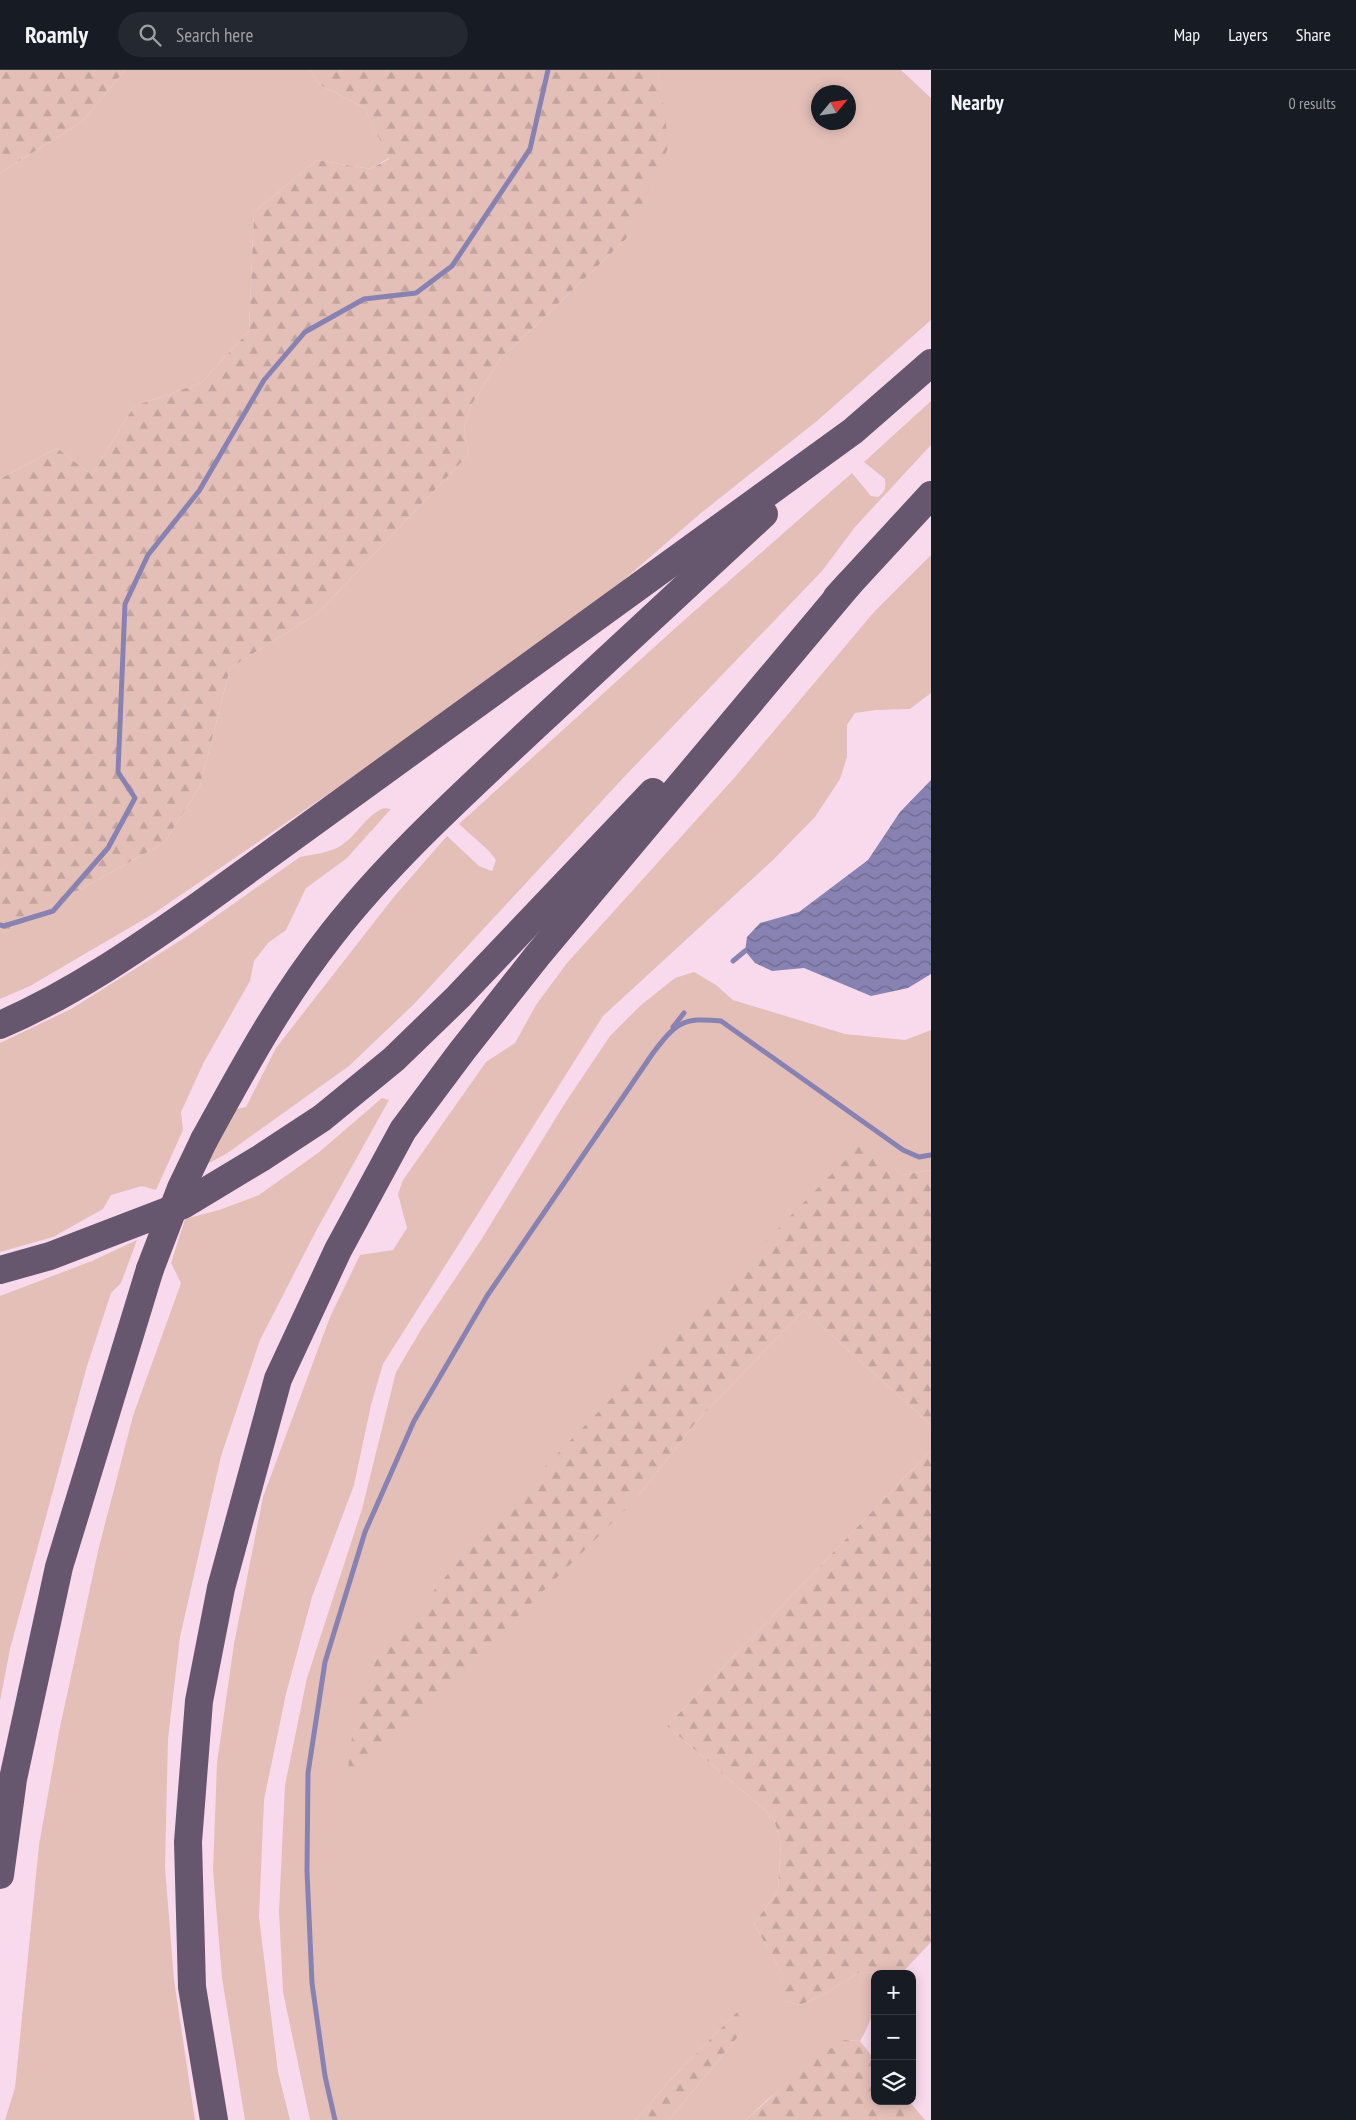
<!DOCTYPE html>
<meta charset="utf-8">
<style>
:root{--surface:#171b24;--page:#242831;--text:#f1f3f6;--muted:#9ea1a6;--line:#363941}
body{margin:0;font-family:"PT Sans Narrow",sans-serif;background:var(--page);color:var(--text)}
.controls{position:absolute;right:15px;bottom:15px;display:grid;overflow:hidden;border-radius:10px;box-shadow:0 2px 12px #0003}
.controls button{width:45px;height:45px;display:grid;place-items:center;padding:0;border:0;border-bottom:1px solid var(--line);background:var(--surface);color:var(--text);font:25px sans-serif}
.compass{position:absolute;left:811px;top:15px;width:45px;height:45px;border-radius:50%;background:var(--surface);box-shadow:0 2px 12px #0003;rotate:61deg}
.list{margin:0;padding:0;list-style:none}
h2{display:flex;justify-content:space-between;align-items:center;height:65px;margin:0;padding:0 20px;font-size:21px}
h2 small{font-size:16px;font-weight:400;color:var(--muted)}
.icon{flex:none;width:28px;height:28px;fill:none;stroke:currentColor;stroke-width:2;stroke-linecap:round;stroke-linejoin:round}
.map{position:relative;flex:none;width:931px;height:2050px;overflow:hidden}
header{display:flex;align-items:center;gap:30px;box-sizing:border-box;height:70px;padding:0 25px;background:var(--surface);border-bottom:1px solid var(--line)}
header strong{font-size:24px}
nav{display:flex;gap:28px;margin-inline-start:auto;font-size:18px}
.search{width:350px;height:45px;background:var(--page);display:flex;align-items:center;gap:12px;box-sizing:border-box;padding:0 18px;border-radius:28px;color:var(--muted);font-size:19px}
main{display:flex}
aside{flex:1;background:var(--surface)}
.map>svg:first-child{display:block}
.green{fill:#e4bfb8;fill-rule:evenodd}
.forest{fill:url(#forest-firs)}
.water{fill:url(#water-waves)}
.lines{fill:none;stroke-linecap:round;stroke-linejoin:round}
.stream{stroke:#8882b2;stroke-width:5}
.motorway{stroke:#66566e;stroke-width:28}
.motorway-bridge{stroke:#66566e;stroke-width:28}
</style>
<header>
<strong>Roamly</strong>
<div class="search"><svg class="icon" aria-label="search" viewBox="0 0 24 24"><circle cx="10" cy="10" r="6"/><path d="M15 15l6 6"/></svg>Search here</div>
<nav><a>Map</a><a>Layers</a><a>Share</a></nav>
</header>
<main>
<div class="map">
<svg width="931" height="2050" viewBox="0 0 931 2050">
<defs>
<pattern id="forest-firs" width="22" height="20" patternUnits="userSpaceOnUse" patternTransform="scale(1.25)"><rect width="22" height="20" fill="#e4bfb8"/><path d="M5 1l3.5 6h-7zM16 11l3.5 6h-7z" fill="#c3a39d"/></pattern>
<pattern id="water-waves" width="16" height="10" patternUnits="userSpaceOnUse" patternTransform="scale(1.25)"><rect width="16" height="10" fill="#8882b2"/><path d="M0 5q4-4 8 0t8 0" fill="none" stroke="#6e6990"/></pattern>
</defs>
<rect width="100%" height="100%" fill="#f9daed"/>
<g class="green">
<path d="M125,0H310L320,15L365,38L389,88L370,99L317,90L254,142L249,261L201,313L134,336L92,405L57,378L0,409V103L83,51Z"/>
<path d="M658,0H901L931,28V250L817,351L701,443L619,514L455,637L153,844L30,916L0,929V864L164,773L200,716L230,598L318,543L469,384L464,359L470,337L500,289L626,169L661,24ZM818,22H848V52H818Z"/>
<path d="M931,331V375L855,457L822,501L625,706L414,934L349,996L226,1084L207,1094L233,1040L246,1037L276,978L393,828L447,766L479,796L492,801L496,790L489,781L459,754L682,552L852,403L871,426L878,427C885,422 886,418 885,409L864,392Z"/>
<path d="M931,485V623L910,639L876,640L855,643L847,655V687L840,709L815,747L773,790L603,946L383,1294L371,1335L354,1415L312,1527L286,1624L264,1730L259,1847L278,2002L290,2050H245L222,1908L213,1800L217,1693L234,1574L263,1427L330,1247L360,1185L393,1180L407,1158L398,1124L403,1110L486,992L515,973L536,935L567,893L735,707L874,542Z"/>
<path d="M384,738L391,739L346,789L306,818L286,860L268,873L254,891L250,911L204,992L181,1042L183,1060L156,1120L142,1116L111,1125L103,1139L53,1167L0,1182V973L71,939L189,865L300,787C314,784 330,783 342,775C358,764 365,746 384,738Z"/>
<path d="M694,902L716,915L733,930L845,964L905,970L931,960V1100L903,1105L861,1075L636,1429L696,1352L804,1240L931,1355V1380L667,1656L773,1747L781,1772L778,1820L754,1854L782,1903L784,1931L800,1935L826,1923L860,1902L902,1903L875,1904C875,1934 876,1944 860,1971L844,1970L767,2030L746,2050H669L741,1963L740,1939L670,2010L636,2050H310L283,1922L279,1841L285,1715L307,1608L362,1439L396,1302L422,1258L481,1170L565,1033L610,966L641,935L675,908Z"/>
<path d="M382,1028L389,1030L316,1161L260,1270L221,1386L180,1567L168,1669L165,1797L174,1910L195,2050H5L15,2018L39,1775L59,1662L98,1481L133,1346L181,1213L171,1193L185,1149L219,1140L259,1125L318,1083Z"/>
<path d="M137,1170L121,1213L111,1223L87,1296L10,1579L0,1631V1226L92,1191Z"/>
</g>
<g class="forest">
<path d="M0,0H125L83,51L0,103Z"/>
<path d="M310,0H658L669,76L626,169L500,289L470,337L464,359L469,384L318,543L230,598L200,716L164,773L0,864V409L57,378L92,405L134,336L201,313L249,261L254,142L317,90L370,99L389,89L365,38L320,15Z"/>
<path d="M861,1074L903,1105L931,1100V1355L804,1240L696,1352L636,1429L346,1717L356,1633L379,1585L504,1438Z"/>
<path d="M931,1380V1872L902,1903L860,1902L826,1923L800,1935L783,1931L782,1903L754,1854L778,1820L781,1772L773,1747L667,1656Z"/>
<path d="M747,1936L751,1944L741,1963L669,2050H636L670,2010L740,1939Z"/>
<path d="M844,1970L860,1971L875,1990V2031H909L925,2050H746L815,1988Z"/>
</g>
<path class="water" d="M931,710V904L908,918L871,926L804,898L772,901L755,893L745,881L747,867L760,853L799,842L868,790L900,742Z"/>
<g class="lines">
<g class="stream">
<path d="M0,855L4,856L53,841L108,778L135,728L118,702L125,534L148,485L199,421L264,310L305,262L364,229L416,223L452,196L530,79L548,0"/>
<path d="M733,891L745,881"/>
<path d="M673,957L684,943"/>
<path d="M335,2050L325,2006L312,1913L307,1801L308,1703L325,1592L365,1462L414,1351L487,1226L653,983C676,953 682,947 721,951L903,1080L919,1087L931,1085"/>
</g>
<g class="motorway">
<path d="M837,527L931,425"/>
<path d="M0,955C72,924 137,879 201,834L853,361L931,293"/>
<path d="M204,1070C244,997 280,930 332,864C390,790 462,725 530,661C608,589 686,516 764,444"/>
<path d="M0,1200L50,1186L183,1135L261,1088L322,1048L394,989L458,927L653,722"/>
<path d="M0,1805L13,1709L59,1497L150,1199"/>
<path d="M214,2050L192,1917L188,1772L199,1631L221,1518L278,1309L338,1180L403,1060L462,981L537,886L849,514"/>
</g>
<path class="motorway-bridge" d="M150,1199L181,1118L204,1070"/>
</g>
</svg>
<div class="controls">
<button>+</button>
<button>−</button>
<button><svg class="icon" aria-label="layers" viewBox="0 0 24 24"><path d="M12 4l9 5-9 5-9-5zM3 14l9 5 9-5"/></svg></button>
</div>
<svg class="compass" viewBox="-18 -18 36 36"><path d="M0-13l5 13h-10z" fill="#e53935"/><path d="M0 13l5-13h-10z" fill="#9ea1a6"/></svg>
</div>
<aside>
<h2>Nearby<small>0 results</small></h2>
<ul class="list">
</ul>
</aside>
</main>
